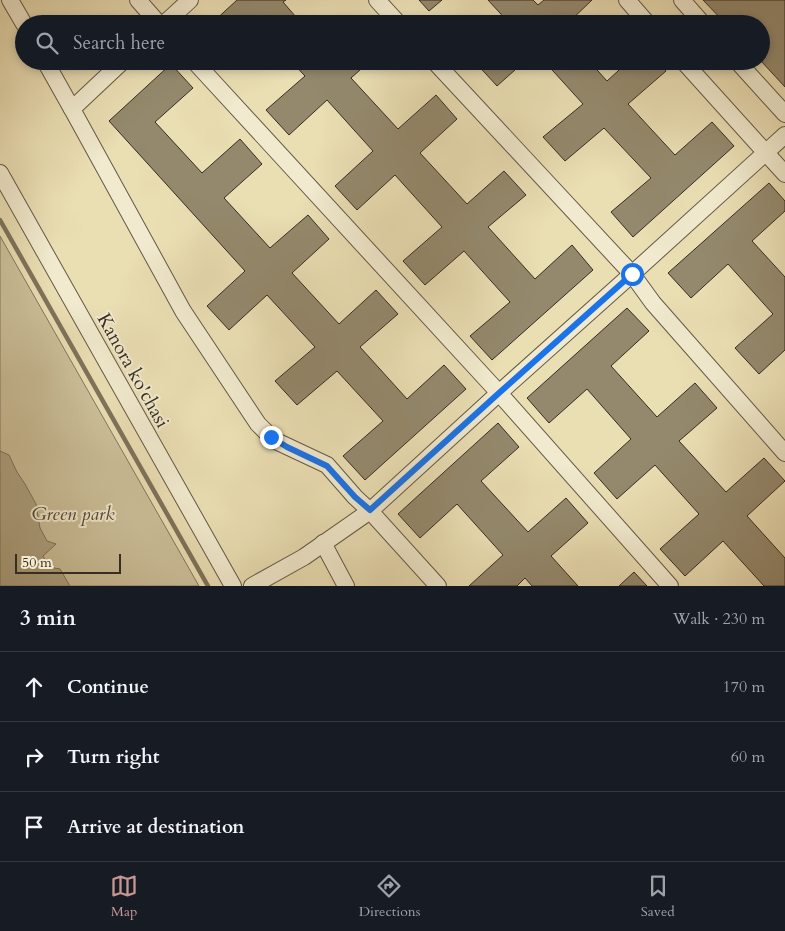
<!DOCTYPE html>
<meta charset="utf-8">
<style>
:root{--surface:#171b24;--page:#242831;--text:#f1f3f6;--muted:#9ea1a6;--line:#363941;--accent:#c59692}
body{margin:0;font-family:Cardo,serif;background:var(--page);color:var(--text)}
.scale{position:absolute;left:15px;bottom:12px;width:106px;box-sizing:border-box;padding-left:5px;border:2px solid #372d21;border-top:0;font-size:14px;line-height:18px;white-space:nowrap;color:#372d21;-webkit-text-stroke:4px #f1eace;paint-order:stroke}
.stop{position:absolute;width:15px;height:15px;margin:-11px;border:4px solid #1a73e8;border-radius:50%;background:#fff}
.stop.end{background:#1a73e8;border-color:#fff;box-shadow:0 1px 5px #0008}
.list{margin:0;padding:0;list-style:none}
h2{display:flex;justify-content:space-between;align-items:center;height:65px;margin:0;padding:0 20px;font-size:21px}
h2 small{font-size:16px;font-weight:400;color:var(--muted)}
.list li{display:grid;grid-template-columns:32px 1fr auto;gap:15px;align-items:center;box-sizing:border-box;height:70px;padding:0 20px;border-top:1px solid var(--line)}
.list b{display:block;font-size:19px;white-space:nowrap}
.list em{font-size:16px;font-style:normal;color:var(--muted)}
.icon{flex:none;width:28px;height:28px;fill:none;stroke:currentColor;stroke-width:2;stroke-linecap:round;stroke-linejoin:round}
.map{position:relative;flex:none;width:785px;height:586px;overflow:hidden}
.search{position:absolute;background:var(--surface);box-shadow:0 2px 8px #0003;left:15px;right:15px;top:15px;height:55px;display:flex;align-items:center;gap:12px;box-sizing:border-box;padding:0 18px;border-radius:28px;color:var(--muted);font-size:19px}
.sheet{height:275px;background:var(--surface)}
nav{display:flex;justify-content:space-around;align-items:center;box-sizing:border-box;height:70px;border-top:1px solid var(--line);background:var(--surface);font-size:14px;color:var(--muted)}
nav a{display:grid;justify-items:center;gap:2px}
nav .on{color:var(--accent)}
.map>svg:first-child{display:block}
.green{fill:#ccc09a;stroke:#82765e}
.water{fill:#ada281;stroke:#7e735b}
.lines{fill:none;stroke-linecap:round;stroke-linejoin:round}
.stream{stroke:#7e735b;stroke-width:4.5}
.building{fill:#94896d;stroke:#372d21}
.minor-casing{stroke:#645946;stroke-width:18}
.minor{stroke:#f1eace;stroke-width:16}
.route{stroke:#1a73e8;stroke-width:6}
.labels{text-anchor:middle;stroke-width:4;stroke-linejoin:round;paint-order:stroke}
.street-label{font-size:19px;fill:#372d21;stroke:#f1eace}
.park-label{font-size:19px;font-style:italic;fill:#554a39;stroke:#f1eace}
</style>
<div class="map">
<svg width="785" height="586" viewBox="0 0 785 586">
<rect width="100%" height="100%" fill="#eadeb3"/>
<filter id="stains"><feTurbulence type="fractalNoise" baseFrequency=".004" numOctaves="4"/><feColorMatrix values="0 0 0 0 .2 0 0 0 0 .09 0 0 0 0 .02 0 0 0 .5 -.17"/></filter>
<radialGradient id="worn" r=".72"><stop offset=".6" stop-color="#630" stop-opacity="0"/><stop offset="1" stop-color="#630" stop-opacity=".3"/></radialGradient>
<path class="green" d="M0,236L199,586H0Z"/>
<path class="water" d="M0,451L9,455L17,472L25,484L36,504L40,528L47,541L56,544L43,556L49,567L60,569L70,586H0Z"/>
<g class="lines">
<path class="stream" d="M0,220L208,586"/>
</g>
<g class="building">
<path d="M237,0H286L283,2L302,24H211Z"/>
<path d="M419,0H442L429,11Z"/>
<path d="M488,0H533L538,5L544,0H592L567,24H510Z"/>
<path d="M703,0H785V87L761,61V24H726Z"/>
<path d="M291,61H370L351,78L398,129L436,95L457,119L420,153L467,204L504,171L526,195L488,227L535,279L572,245L593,270L492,360L470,336L510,302L464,251L425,285L403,261L442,227L395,175L357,210L335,186L373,151L327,100L289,135L266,110L305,76Z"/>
<path d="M476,61H525L497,86L475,62Z"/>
<path d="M544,61H589L607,81L629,61H657L666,71L628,104L675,155L712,122L734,146L633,237L611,212L651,178L604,128L565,161L543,137L583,104Z"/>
<path d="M171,64L193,88L155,122L202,173L240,139L262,164L224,198L270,248L308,215L329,239L292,273L339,324L376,290L398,314L360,347L407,399L444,365L466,389L365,480L343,456L383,421L337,371L297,405L275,381L315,347L267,295L229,330L207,306L245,271L109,121Z"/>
<path d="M769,183L785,201V211L752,241L785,277V350L759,374L735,348L773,314L728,264L691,298L668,273Z"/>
<path d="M627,308L649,331L611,366L657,417L695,383L717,408L679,441L726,492L764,458L785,481L747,516L785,558V586H764L723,541L685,576L660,549L699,514L655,465L617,499L594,473L631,439L587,389L549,423L527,398Z"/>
<path d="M498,423L519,447L481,481L528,532L566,498L588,523L551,556L578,586H532L525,578L517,586H469L503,555L457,504L420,538L398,514Z"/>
<path d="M634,572L647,586H619Z"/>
</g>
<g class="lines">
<g class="minor-casing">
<g id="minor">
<path d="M10,0L24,24"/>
<path d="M138,0L159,24"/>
<path d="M377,0L399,24"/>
<path d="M627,0L648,24"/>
<path d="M682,0L703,24"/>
<path d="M164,24L190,0"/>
<path d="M45,61L72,109"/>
<path d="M123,61L72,109L183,311L258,424L271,437L278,442L327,465L355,497L370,511L438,586"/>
<path d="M194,61L499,393L670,586"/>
<path d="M434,61L632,274L653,303L785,453"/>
<path d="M683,61L785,174"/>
<path d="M737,61L785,114"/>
<path d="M0,173L233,586"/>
<path d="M323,543L346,586"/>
<path d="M252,586L304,557L370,511L499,393L632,274L785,135"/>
</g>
</g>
<use href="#minor" class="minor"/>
</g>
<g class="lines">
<path class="route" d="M271,437L287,447L327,466L355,497L370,510L499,393L632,274"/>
</g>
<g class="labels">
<g class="street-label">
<text transform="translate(134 370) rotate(61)" y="7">Kanora ko'chasi</text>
</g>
<g class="park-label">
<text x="73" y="520">Green park</text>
</g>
</g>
<rect width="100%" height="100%" filter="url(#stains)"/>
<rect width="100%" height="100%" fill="url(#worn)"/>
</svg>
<div class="scale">50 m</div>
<div class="stop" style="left:632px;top:274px"></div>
<div class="stop end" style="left:271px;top:437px"></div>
<div class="search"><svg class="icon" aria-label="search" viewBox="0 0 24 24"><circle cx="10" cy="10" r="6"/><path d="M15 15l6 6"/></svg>Search here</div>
</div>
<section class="sheet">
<h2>3 min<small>Walk · 230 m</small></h2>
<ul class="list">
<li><svg class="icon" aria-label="ahead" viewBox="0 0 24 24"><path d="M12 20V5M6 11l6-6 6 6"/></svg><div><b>Continue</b></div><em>170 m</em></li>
<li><svg class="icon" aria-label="right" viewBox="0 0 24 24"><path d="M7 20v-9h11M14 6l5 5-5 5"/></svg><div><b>Turn right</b></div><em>60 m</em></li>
<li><svg class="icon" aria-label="arrive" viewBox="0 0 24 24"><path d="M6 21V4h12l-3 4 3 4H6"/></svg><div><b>Arrive at destination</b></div></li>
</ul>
</section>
<nav>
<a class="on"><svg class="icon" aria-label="map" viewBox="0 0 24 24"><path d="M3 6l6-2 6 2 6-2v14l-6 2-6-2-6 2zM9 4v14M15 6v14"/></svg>Map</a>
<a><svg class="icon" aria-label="directions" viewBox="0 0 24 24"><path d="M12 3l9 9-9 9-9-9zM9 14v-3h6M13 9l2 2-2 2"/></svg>Directions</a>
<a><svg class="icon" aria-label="saved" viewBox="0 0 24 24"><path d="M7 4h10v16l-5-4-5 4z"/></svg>Saved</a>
</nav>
